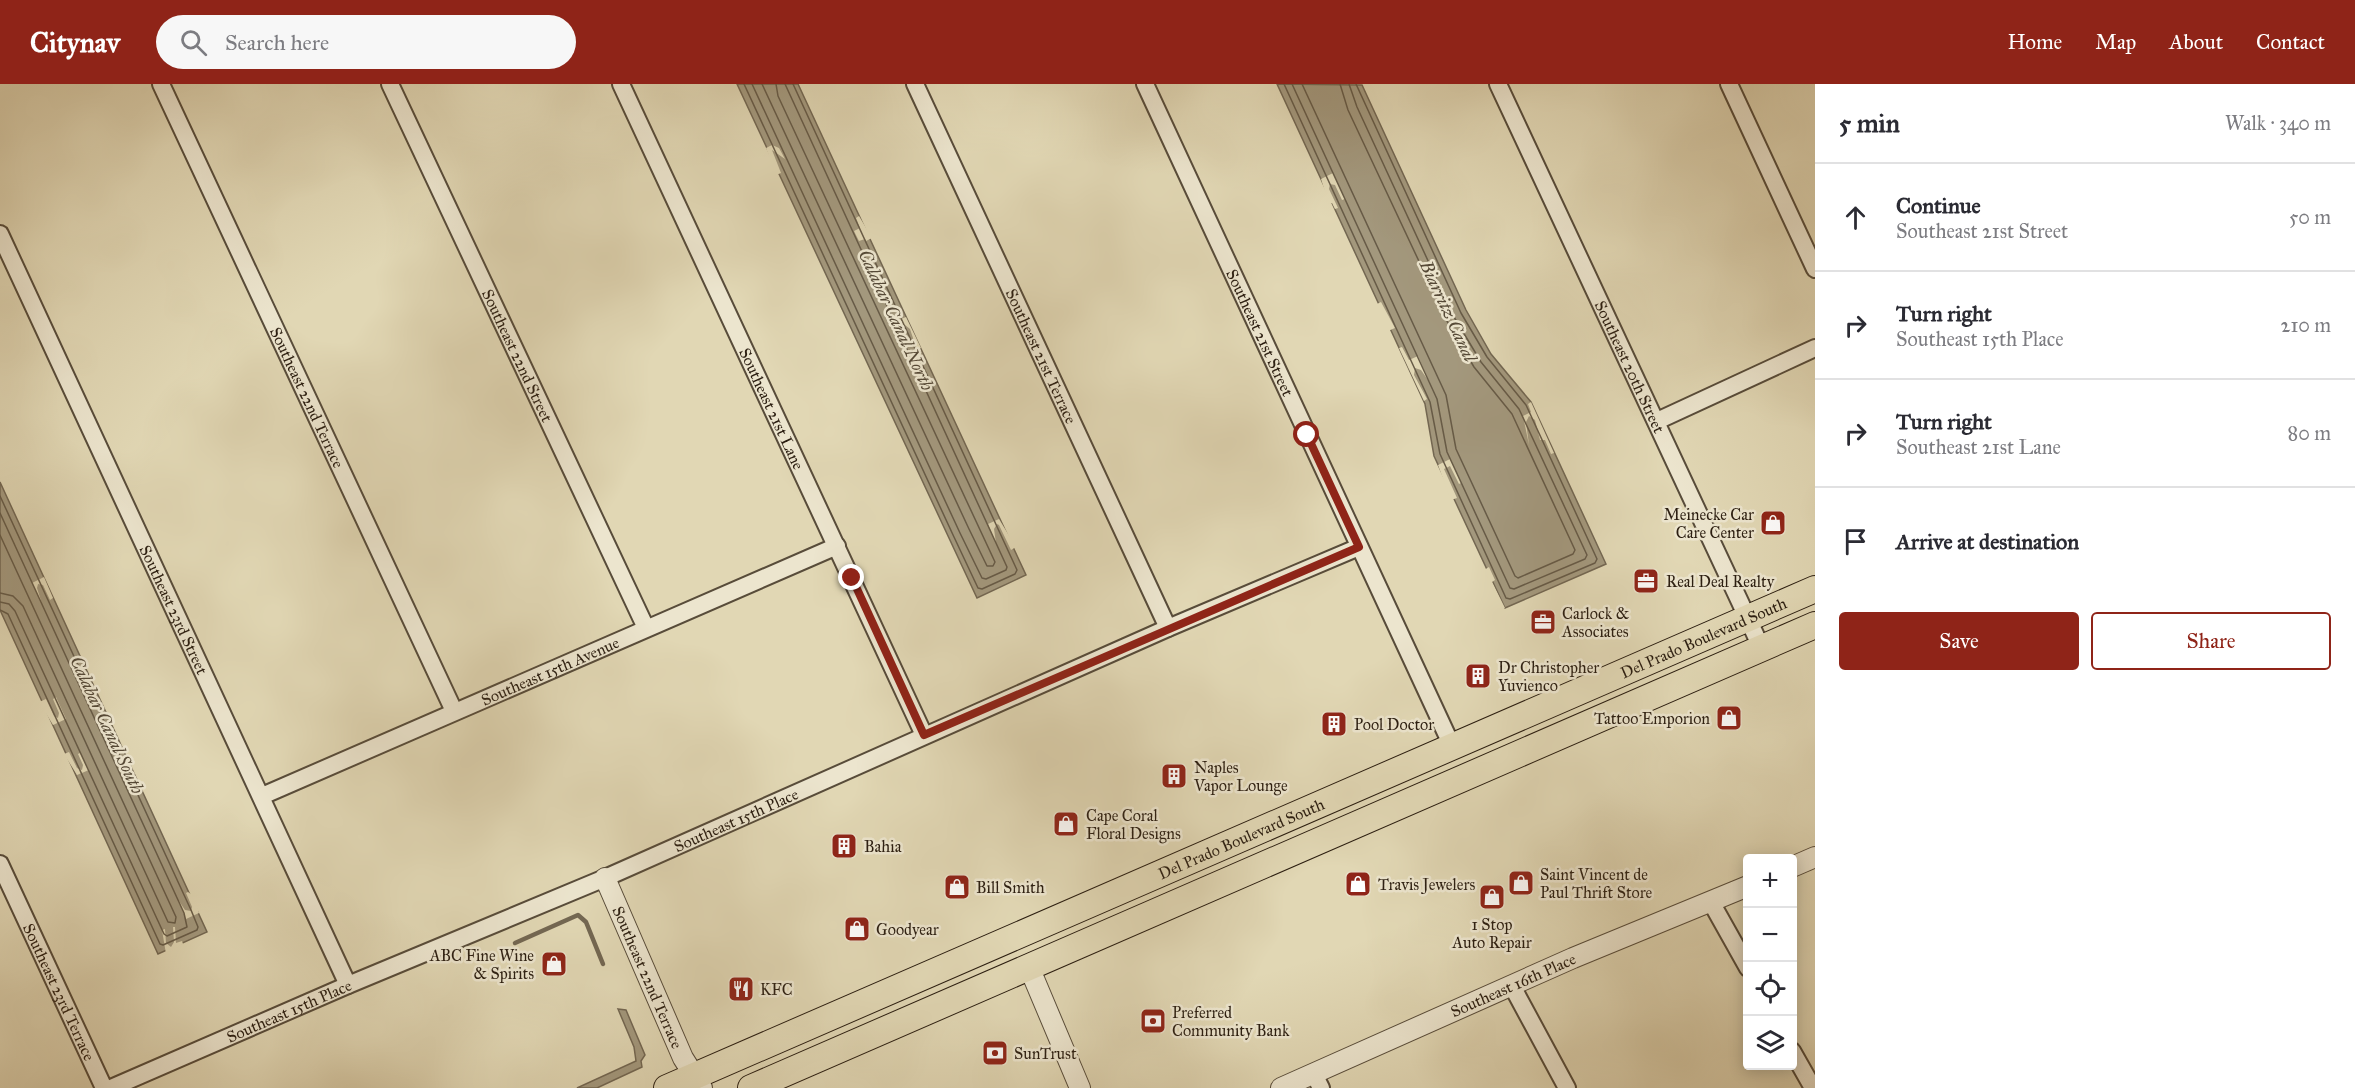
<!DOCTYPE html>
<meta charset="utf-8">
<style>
:root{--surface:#fff;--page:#f7f7f7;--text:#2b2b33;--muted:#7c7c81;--line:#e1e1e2;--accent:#8f2418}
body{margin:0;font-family:"IM FELL Great Primer",serif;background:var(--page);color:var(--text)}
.controls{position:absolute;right:18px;bottom:18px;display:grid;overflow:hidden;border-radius:6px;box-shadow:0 3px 15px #0003}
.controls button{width:54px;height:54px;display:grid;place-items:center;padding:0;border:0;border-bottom:2px solid var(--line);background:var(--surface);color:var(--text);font:30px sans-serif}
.stop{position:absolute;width:18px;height:18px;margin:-14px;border:4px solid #8f2418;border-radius:50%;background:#fff}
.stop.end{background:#8f2418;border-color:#fff;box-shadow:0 2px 6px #0008}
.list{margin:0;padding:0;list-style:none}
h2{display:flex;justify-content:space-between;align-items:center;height:78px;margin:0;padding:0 24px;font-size:26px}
h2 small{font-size:20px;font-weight:400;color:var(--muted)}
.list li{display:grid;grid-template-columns:39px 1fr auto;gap:18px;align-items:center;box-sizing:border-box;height:108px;padding:0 24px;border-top:2px solid var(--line)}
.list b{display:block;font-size:22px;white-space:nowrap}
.list p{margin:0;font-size:20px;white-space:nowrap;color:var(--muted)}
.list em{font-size:20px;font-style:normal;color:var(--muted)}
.actions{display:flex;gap:12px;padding:18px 24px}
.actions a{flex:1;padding:14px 0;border:2px solid var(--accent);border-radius:6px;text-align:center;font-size:21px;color:var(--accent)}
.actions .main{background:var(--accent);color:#fff}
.icon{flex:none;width:33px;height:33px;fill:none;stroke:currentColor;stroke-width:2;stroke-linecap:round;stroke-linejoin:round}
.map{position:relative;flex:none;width:1815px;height:1004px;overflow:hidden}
header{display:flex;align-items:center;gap:36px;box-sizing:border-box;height:84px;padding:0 30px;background:var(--accent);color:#fff}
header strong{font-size:28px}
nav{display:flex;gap:33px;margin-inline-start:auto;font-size:21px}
.search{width:420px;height:54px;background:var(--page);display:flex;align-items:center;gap:15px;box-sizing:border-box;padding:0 21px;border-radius:33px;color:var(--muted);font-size:22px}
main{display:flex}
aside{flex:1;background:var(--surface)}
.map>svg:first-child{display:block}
.water{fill:#a3987d;stroke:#736752;stroke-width:1.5}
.pier{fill:#e1d7b4}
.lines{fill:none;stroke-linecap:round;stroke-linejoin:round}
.shore{stroke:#675b47;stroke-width:1.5}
.stream{stroke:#736752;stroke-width:4.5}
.minor-casing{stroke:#584c3a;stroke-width:20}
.tertiary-casing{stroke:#584c3a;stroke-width:22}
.primary-casing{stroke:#2b1e11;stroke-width:28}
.minor{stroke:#ece5ce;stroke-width:16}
.tertiary{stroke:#ece5ce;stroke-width:20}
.primary{stroke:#e1d7b4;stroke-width:26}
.route{stroke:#8f2418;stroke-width:8}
.labels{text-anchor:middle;stroke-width:5;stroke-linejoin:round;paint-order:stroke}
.street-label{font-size:16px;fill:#2b1e11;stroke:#ece5ce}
.poi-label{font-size:16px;fill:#2b1e11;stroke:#ece5ce;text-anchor:start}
.water-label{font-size:18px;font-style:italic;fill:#554937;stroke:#ece5ce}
</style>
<header>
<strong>Citynav</strong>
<div class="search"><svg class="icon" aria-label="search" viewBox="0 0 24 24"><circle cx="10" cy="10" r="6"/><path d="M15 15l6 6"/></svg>Search here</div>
<nav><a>Home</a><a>Map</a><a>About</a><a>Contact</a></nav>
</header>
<main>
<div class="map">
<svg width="1815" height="1004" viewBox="0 0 1815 1004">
<rect width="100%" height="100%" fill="#e1d7b4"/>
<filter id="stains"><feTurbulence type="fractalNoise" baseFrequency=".00333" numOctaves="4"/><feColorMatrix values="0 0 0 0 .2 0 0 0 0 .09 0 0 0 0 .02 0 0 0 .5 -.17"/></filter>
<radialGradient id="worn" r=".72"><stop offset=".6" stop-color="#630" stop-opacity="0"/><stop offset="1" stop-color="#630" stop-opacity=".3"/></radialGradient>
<g class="water">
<path d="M737,0H798L1026,491L977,514Z"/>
<path d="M1277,0L1362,1L1466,226L1491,270L1531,318L1606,480L1505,524L1434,372L1425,320Z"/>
<path d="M0,398L207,848L158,870L0,526Z"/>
<path d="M618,925L626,926L645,971L641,977L642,983L597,1004H577L636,977L634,963Z"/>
</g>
<g class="pier">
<path d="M772,61L779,64L785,75L772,66L781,89L776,91L766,64Z"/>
<path d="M1333,89L1345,115L1342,116L1335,101L1330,100L1329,105L1338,124L1335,125L1332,119L1329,120L1321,95Z"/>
<path d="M859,132L872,154L866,157L865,155L859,157L854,147L860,144L856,134Z"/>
<path d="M1381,218L1395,244L1388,247L1375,221Z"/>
<path d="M906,233L921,264L917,266L910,245L905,241L902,248L907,264L905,265L896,237Z"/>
<path d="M1402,263L1409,276L1418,272L1430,299L1421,286L1415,284L1414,291L1427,315L1424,317L1399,264Z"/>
<path d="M1531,318L1554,369L1551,370L1545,356H1540L1535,336L1529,332L1526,338L1529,361L1523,332L1531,328L1528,320Z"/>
<path d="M1450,375L1461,399L1459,400L1450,382L1444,385L1457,414L1451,416L1438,381Z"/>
<path d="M999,435L1016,463L1011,466L999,441L997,440L994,445L996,459L988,440Z"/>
<path d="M1489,483L1495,496L1492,498L1505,524L1502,525L1484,486Z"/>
<path d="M44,493L53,514L50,516L43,501L38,500L37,504L42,520L32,499Z"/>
<path d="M56,613L66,635L53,641L39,618L46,615L54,632L58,634L59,629L53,615Z"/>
<path d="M69,668L77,684L82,686L83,681L78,670L80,669L89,686L77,691L64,670Z"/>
<path d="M188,808L195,813L199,829L186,835L177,814L185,826L191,827L192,823L186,809Z"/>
<path d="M173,843H175L176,859L182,857L183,860L166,870L162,846L165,845L166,859L171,863L174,858Z"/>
</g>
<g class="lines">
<g class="shore">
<path d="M744,0L954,453L978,504L982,505L1015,490L1017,486L793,0"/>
<path d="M752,0L960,449L982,494L986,495L1006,486L1007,483L785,0"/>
<path d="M762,0L969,445L987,482H993L995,478L778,12L776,0"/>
<path d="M1284,0L1430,318L1440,370L1506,514L1510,515L1595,479L1597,475L1526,321L1487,273L1461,229L1356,0"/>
<path d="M1292,0L1437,315L1447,368L1510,504L1514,505L1585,475L1587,471L1519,325L1481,278L1454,233L1357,23L1349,0"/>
<path d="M1302,0L1446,311L1456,365L1515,492L1518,494L1573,470L1575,466L1512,330L1474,283L1447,237L1348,26L1340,0"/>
<path d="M0,412L191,826L198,843L197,846L163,861L160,860L8,530L0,526"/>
<path d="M0,429L184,829L187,843L167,852L164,850L15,527L9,520L0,518"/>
<path d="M0,451L176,833L175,839L168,838L23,522L13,512L0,509"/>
</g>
<path class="stream" d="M515,859L578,831L586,838L603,880"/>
<g class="minor-casing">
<g id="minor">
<path id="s1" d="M161,0L454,627"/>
<path id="s2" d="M390,0L646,544"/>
<path id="s3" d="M621,0L924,651"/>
<path id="s4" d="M915,0L1168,544"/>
<path id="s5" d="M1145,0L1452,662"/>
<path id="s6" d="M1498,0L1762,565"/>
<path d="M1729,0L1815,185"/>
<path id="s7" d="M0,150L348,901"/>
<path d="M1657,337L1815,264"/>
<path id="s8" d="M262,712L837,462"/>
<path id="s9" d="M0,780L104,1004"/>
<path d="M1711,818L1748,884"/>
<path d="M1512,902L1567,1004"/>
<path d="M1792,967L1813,1004"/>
<path d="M1314,990L1321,1004"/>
<path id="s10" d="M111,1004L348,901L605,794L1168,544L1359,463"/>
</g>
</g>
<g class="tertiary-casing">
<g id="tertiary">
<path d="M1792,783L1815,773"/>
<path id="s11" d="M605,794L683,974L702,1004"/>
<path d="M1029,883L1080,1004"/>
<path id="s12" d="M1281,1004L1573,874L1748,802"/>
</g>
</g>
<g class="primary-casing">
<g id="primary">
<path id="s13" d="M667,1004L1815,505"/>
<path d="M751,1004L1815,541"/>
</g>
</g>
<use href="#minor" class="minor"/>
<use href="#tertiary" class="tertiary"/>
<use href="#primary" class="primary"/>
</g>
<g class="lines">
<path class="route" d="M852,494L924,651L1359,463L1307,351"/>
</g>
<defs>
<g id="shop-square" transform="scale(1.35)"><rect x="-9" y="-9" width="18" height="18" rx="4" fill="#8f2418" stroke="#ece5ce"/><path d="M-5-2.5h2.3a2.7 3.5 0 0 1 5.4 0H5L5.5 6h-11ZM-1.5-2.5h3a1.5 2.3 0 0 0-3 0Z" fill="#fff"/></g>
<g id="office-square" transform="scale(1.35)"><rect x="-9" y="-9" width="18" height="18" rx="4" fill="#8f2418" stroke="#ece5ce"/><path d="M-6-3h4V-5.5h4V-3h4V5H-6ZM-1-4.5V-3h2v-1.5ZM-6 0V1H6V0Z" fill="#fff"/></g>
<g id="building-square" transform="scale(1.35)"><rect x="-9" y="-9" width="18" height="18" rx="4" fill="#8f2418" stroke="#ece5ce"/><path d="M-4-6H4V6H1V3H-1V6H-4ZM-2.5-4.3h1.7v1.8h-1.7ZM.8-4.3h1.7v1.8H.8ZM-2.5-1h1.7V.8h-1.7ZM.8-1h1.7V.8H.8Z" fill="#fff"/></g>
<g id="restaurant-square" transform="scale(1.35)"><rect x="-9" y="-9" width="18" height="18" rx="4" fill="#8f2418" stroke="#ece5ce"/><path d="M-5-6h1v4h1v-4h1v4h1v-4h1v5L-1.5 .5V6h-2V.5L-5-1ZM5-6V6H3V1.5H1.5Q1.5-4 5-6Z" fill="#fff"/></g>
<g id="bank-square" transform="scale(1.35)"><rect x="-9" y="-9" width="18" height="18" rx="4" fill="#8f2418" stroke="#ece5ce"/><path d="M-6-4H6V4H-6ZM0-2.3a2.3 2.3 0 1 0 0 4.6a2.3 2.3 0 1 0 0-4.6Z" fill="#fff"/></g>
</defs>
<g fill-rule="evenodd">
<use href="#shop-square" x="1773" y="439"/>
<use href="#office-square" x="1646" y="497"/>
<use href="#office-square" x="1543" y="538"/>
<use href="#building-square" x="1478" y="592"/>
<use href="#shop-square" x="1729" y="634"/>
<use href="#building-square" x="1334" y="640"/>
<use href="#building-square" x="1174" y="692"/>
<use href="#shop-square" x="1066" y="740"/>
<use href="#building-square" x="844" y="762"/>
<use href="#shop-square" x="1521" y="799"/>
<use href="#shop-square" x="1358" y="800"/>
<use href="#shop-square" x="957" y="803"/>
<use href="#shop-square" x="1492" y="813"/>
<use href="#shop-square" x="857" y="845"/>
<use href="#shop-square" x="554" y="880"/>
<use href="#restaurant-square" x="741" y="905"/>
<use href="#bank-square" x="1153" y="937"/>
<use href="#bank-square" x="995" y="969"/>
</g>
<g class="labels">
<g class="street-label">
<text dy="6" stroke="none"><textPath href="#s5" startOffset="274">Southeast 21st Street</textPath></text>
<text dy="6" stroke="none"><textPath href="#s2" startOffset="300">Southeast 22nd Street</textPath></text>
<text dy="6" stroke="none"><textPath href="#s4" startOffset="300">Southeast 21st Terrace</textPath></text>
<text dy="6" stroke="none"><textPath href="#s6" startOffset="312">Southeast 20th Street</textPath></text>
<text dy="6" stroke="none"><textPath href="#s1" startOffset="346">Southeast 22nd Terrace</textPath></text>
<text dy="6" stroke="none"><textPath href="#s3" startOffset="358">Southeast 21st Lane</textPath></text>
<text dy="6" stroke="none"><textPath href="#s7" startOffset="414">Southeast 23rd Street</textPath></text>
<text dy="6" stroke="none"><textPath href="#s13" startOffset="1130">Del Prado Boulevard South</textPath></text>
<text dy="6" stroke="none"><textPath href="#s8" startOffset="314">Southeast 15th Avenue</textPath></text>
<text dy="6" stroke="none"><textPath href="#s10" startOffset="680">Southeast 15th Place</textPath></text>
<text dy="6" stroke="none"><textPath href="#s13" startOffset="626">Del Prado Boulevard South</textPath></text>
<text dy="6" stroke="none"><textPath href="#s11" startOffset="108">Southeast 22nd Terrace</textPath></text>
<text dy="6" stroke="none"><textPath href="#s12" startOffset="254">Southeast 16th Place</textPath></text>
<text dy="6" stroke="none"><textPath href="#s9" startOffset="141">Southeast 23rd Terrace</textPath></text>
<text dy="6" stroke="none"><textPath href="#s10" startOffset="194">Southeast 15th Place</textPath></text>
</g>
<g class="poi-label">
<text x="1754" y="436" text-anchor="end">Meinecke Car<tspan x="1754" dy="18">Care Center</tspan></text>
<text x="1666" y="503">Real Deal Realty</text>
<text x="1562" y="535">Carlock &amp;<tspan x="1562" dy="18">Associates</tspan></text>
<text x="1498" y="589">Dr Christopher<tspan x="1498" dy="18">Yuvienco</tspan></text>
<text x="1710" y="640" text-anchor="end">Tattoo Emporion</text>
<text x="1354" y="646">Pool Doctor</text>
<text x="1194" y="689">Naples<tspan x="1194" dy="18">Vapor Lounge</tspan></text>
<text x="1086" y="737">Cape Coral<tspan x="1086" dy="18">Floral Designs</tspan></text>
<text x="864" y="768">Bahia</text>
<text x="1540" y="796">Saint Vincent de<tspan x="1540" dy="18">Paul Thrift Store</tspan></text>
<text x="1378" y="806">Travis Jewelers</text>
<text x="976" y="809">Bill Smith</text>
<text x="1492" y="846" text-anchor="middle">1 Stop<tspan x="1492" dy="18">Auto Repair</tspan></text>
<text x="876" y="851">Goodyear</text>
<text x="534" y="877" text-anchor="end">ABC Fine Wine<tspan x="534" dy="18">&amp; Spirits</tspan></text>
<text x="760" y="911">KFC</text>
<text x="1172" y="934">Preferred<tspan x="1172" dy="18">Community Bank</tspan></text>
<text x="1014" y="975">SunTrust</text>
</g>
<g class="water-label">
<text transform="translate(1448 227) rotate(65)" y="6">Biarritz Canal</text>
<text transform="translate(896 236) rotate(65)" y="6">Calabar Canal North</text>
<text transform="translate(107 641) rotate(65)" y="6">Calabar Canal South</text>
</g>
</g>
<rect width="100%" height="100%" filter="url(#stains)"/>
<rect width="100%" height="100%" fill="url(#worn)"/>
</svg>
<div class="controls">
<button>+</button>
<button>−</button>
<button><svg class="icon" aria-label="locate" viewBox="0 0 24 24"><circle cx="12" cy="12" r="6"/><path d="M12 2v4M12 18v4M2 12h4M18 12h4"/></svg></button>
<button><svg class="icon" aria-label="layers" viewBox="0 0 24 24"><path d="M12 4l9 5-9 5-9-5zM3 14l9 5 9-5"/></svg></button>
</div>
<div class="stop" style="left:1307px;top:351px"></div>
<div class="stop end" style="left:852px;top:494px"></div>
</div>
<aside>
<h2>5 min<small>Walk · 340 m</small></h2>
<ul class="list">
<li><svg class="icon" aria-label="ahead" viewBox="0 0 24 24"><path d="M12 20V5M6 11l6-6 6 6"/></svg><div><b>Continue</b><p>Southeast 21st Street</p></div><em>50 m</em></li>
<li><svg class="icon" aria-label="right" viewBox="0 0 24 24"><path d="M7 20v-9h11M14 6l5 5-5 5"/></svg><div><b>Turn right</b><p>Southeast 15th Place</p></div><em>210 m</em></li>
<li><svg class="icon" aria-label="right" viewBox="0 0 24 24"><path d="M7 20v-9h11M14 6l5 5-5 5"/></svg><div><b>Turn right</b><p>Southeast 21st Lane</p></div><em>80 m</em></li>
<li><svg class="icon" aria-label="arrive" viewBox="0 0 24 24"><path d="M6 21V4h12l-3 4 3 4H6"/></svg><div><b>Arrive at destination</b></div></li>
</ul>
<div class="actions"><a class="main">Save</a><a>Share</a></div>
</aside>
</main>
